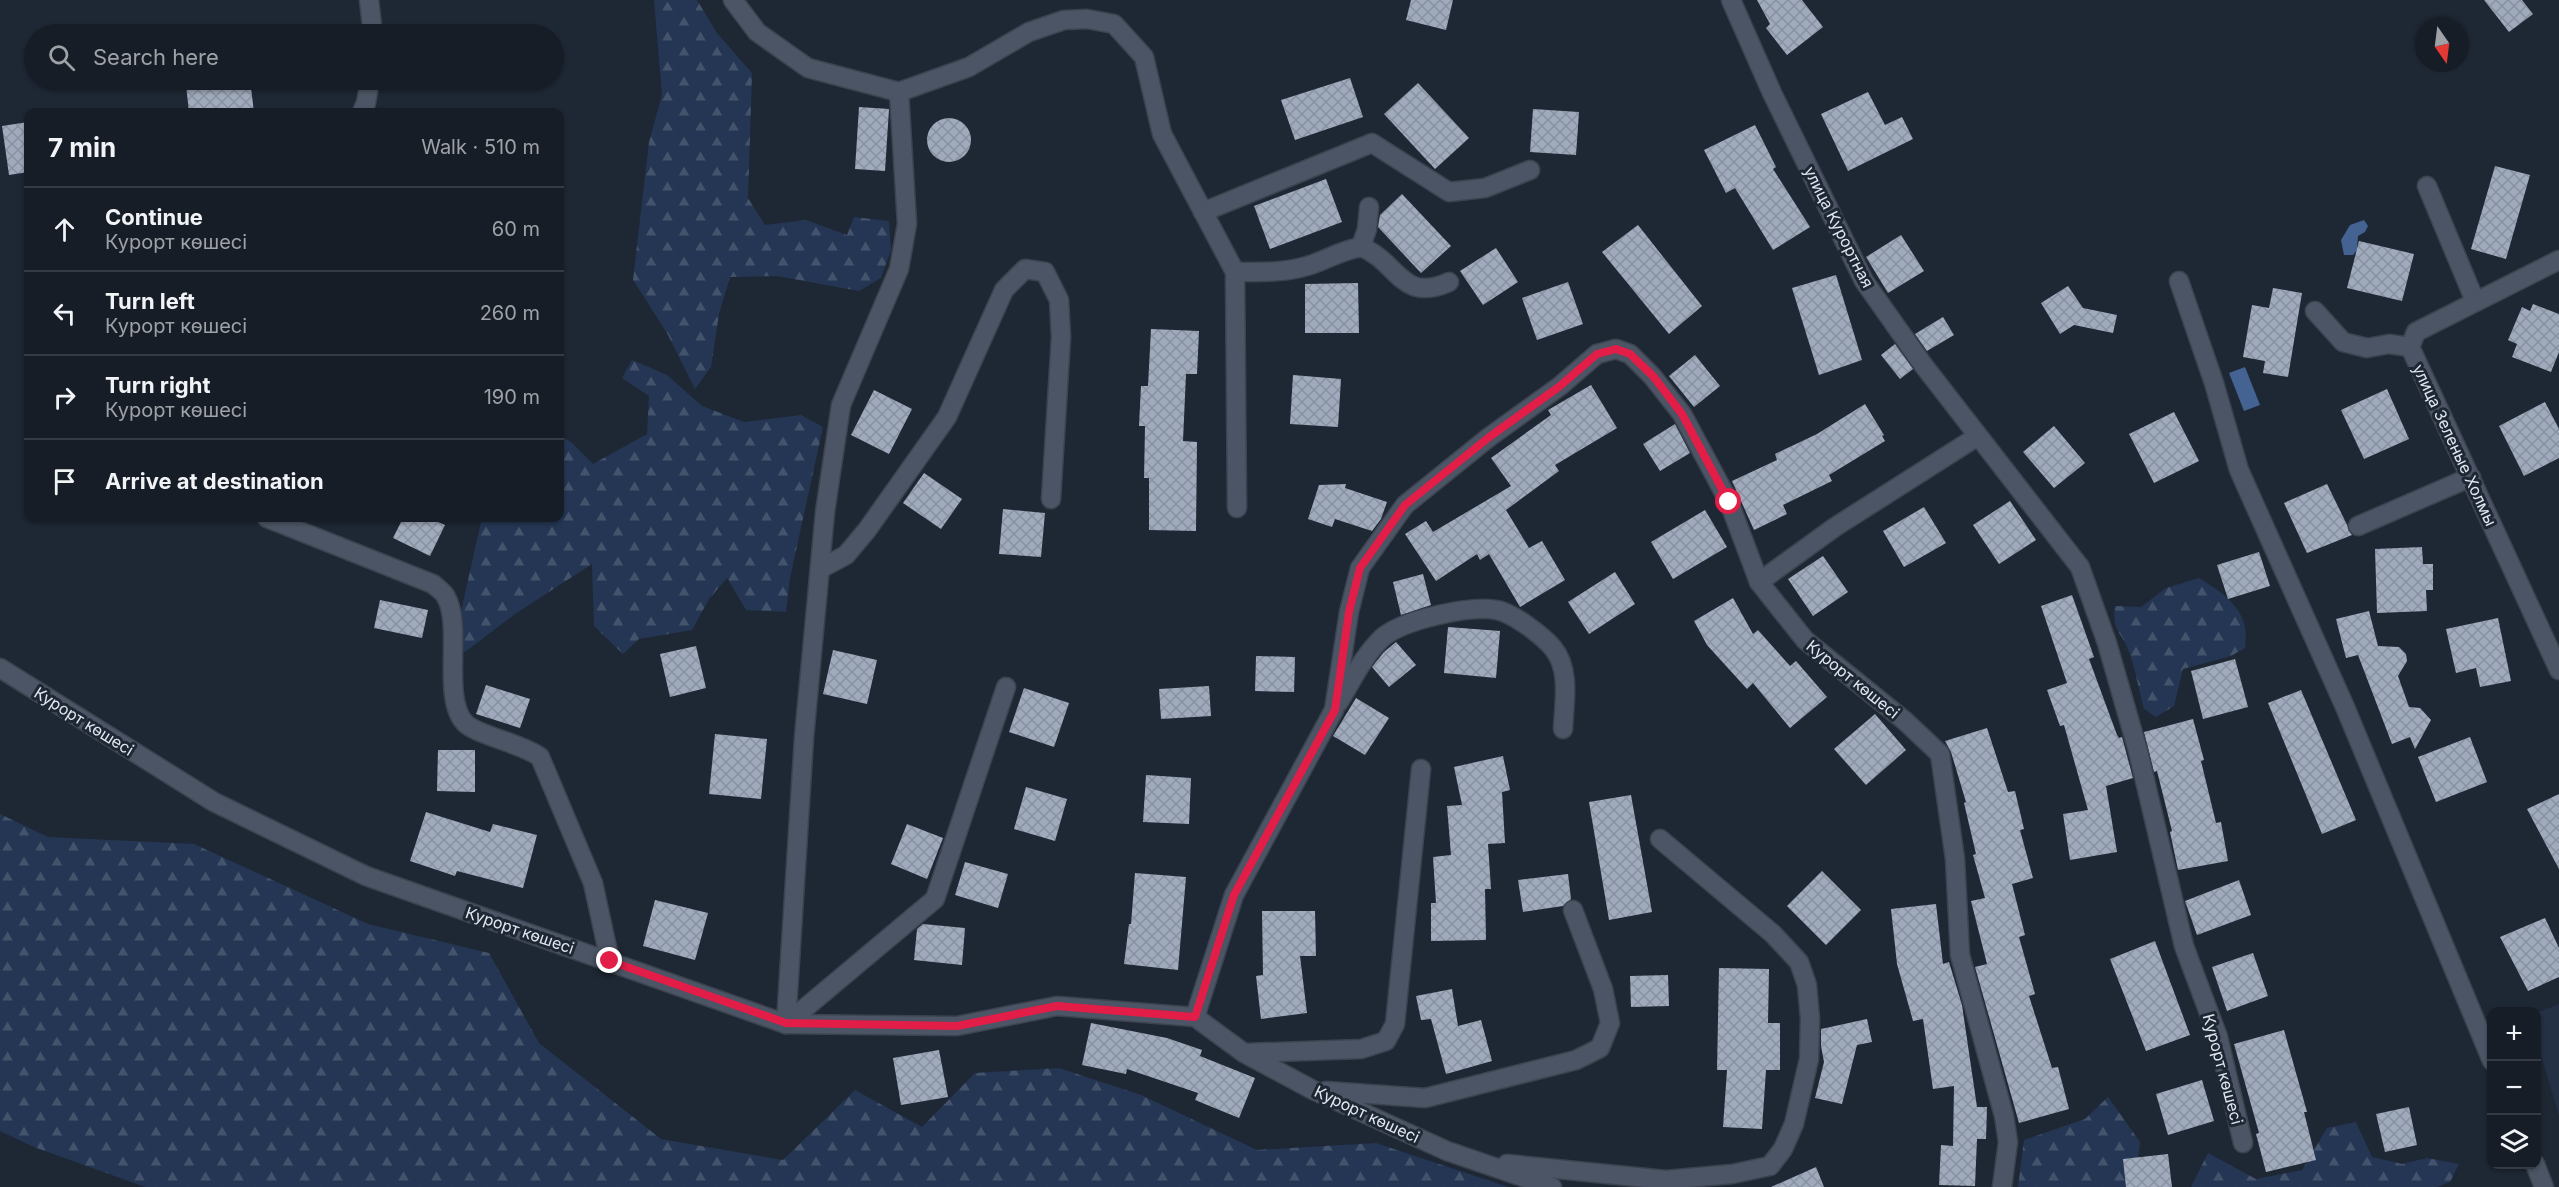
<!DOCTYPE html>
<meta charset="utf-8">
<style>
:root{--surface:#161d27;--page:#1f262f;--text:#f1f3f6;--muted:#9ea2a7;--line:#353b44}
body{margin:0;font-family:Inter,sans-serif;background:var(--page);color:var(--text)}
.controls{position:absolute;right:18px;bottom:18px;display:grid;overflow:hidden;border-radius:12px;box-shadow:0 2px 4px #0004}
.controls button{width:54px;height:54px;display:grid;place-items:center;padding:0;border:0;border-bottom:2px solid var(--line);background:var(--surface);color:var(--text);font:30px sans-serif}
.compass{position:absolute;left:2415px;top:18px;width:54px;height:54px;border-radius:50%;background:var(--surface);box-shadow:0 2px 4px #0004;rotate:166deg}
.stop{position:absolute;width:18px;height:18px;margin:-14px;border:4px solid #e11d48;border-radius:50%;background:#fff}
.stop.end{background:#e11d48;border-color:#fff;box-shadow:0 2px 6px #0008}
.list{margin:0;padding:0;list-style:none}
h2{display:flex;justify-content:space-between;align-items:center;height:78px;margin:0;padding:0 24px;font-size:26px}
h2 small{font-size:20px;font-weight:400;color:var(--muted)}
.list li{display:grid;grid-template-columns:39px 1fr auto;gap:18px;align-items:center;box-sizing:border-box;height:84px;padding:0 24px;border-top:2px solid var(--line)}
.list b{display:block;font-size:22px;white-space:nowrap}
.list p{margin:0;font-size:20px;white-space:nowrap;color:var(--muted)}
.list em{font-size:20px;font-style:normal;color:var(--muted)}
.icon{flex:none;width:33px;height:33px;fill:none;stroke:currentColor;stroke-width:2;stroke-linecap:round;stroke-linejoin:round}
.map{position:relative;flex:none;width:2559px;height:1187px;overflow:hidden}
.search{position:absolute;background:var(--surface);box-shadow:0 2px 4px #0004;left:24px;top:24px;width:540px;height:66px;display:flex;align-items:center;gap:15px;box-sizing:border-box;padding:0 21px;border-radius:33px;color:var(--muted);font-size:22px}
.panel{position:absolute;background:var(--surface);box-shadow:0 2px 4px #0004;left:24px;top:108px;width:540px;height:414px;border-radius:12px}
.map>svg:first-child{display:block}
.built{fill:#243043}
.forest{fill:url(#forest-firs)}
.water{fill:#446292}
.building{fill:url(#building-cross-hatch)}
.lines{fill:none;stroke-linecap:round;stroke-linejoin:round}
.street-casing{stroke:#3c434f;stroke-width:21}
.street{stroke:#4c5565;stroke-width:18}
.route{stroke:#e11d48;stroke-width:8}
.labels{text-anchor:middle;stroke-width:6;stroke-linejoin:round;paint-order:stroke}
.street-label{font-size:16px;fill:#e1e7f0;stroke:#1e2734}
</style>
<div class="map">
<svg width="2559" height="1187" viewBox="0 0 2559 1187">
<defs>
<pattern id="forest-firs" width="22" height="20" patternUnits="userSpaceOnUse" patternTransform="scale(1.5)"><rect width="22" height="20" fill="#243653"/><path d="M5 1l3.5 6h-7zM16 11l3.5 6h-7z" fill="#44536c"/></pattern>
<pattern id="building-cross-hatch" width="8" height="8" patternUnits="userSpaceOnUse" patternTransform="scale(1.5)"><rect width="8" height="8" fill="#9faabc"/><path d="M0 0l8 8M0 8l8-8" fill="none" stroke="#88919f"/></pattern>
</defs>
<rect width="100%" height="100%" fill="#1e2734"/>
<path class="built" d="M2559,1004V1116L2537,1042L2536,1013Z"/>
<g class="forest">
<path d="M654,0H697L717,33L752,73L748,198L765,225L806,220L847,235L854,217L889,221L891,250L881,278L859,291L777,276L730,277L719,314L711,367L695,389L667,333L633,280L649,142L662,95Z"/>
<path d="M632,360L667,375L702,406L744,422L801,415L823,427L790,578L786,612L746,610L727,578L709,599L692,630L639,639L623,654L594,626L592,564L515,614L465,652L455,638L482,518H560V435L571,442L593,464L647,434L649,396L622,378Z"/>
<path d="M2199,578C2227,595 2251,612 2245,648L2231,656L2183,669L2174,706L2156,717L2144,709C2139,690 2135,668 2128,649C2120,629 2112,632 2115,606L2141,607L2166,588Z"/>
<path d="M0,814L48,837L194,844L368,924L489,953L539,1043L661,1139L783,1160L855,1090L922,1127L975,1073L1059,1068L1141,1095L1257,1150L1376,1143L1508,1187H145L34,1147L0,1131Z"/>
<path d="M2108,1097L2140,1142L2135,1187H2018L2024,1140L2085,1119Z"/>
<path d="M2356,1122L2372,1157L2402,1164L2427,1158L2459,1164L2450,1182L2437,1187H2191L2208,1153L2256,1179L2302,1170L2327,1128Z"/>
</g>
<g class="water">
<path d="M2364,220L2368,226L2365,232L2358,236L2357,250L2353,255H2344L2341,240L2350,225Z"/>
<path d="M2245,367L2260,405L2244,411L2229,373Z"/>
</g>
<g class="building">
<path d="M1411,0H1453L1446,30L1406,20Z"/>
<path d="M1757,0H1802L1823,27L1787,55L1766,28L1770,24Z"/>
<path d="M2484,0H2522L2533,14L2509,32Z"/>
<path d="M1350,78L1363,117L1295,140L1281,100Z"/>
<path d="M239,80H250L254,112H189L186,85Z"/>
<path d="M1418,83L1469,138L1435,169L1384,114Z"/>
<path d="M1868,92L1885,125L1902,117L1913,139L1848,171L1821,114Z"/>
<path d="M859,107L889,109L885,171L855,169Z"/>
<path d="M1533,109L1579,112L1576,155L1530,152Z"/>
<circle cx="949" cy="140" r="22"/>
<path d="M28,122V172L9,175L2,126Z"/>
<path d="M1755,125L1776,167L1773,169L1810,227L1773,250L1735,188L1726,193L1704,150Z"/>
<path d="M2495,166L2530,175L2506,259L2471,249Z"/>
<path d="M1326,179L1342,222L1270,249L1254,206Z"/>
<path d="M1402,194L1451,246L1421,273L1378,227L1380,215Z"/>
<path d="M1638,225L1702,306L1669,334L1602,252Z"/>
<path d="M1901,235L1924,271L1888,293L1866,257Z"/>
<path d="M2359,241L2414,254L2402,301L2347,288Z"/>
<path d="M1496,248L1518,282L1483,305L1460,271Z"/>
<path d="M1836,275L1862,360L1819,375L1792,288Z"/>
<path d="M1568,282L1583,324L1537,340L1522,298Z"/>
<path d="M1358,283L1359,333H1305V284Z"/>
<path d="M2068,286L2083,308L2117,315L2113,333L2074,325L2060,334L2041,303Z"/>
<path d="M2273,288L2302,293L2288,377L2263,373L2265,361L2243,357L2252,305L2269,308Z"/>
<path d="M2533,304L2559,314V352L2551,372L2512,357L2517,344L2508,340L2522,307L2530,311Z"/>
<path d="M1943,317L1954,335L1927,351L1915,334Z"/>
<path d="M1151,329L1199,331L1197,374H1186L1183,441L1197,442L1196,531L1149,530V478H1144L1145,426H1139L1141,386H1148Z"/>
<path d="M1895,344L1913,369L1900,379L1881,355Z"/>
<path d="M1695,355L1720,386L1694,407L1669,376Z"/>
<path d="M1293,375L1341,379L1338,427L1290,424Z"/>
<path d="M1591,385L1617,428L1555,465L1559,471L1506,510L1529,548L1542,541L1565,580L1520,607L1489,554L1480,560L1477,554L1436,581L1405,534L1426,521L1433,532L1511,486L1491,458L1551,415L1548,410Z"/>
<path d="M2387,389L2409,439L2364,459L2341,410Z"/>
<path d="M874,390L912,409L889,454L851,435Z"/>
<path d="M2545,402L2559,429V458L2524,476L2499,426Z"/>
<path d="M1865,404L1884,435L1882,436L1885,441L1829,475L1832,481L1783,505L1787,514L1754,530L1732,481L1777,460L1775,454L1817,434Z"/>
<path d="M2174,412L2199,461L2154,483L2129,434Z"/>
<path d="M1675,424L1690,453L1660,471L1643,444Z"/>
<path d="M2054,426L2085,463L2054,488L2023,452Z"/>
<path d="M924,473L962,499L941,529L903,503Z"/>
<path d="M1346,484L1345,488L1387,502L1381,519L1372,531L1335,519L1332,527L1308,519L1319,485Z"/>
<path d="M2327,484L2352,535L2307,553L2284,503Z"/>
<path d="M2010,501L2036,540L1999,564L1973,525Z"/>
<path d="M1924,507L1946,543L1904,567L1883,531Z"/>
<path d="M1003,509L1045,513L1041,557L999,554Z"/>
<path d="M1705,510L1727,547L1673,579L1651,542Z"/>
<path d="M403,518H429L445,525L430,556L393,538Z"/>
<path d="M2422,547L2423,564H2433V590H2426L2427,611L2377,613L2375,549Z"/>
<path d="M2259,552L2270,586L2228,599L2217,565Z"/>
<path d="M1823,556L1848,592L1813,616L1788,579Z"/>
<path d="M1615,572L1635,604L1589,634L1568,602Z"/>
<path d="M1423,574L1431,605L1401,615L1393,582Z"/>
<path d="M2072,595L2094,657L2089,659L2117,735L2119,738L2122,737L2133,778L2106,786L2117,852L2070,860L2063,814L2088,810L2064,725L2060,726L2047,690L2067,683L2041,606Z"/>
<path d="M1733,598L1753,634L1758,630L1790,666L1796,661L1827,697L1790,728L1753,683L1747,689L1707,645L1694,621Z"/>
<path d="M380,600L428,610L422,638L374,628Z"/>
<path d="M2369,611L2378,646L2399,647L2406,654L2407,661L2398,676L2409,707L2420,708L2431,720L2415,749L2410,737L2392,744L2358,655L2346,658L2336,619Z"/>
<path d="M2498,618L2511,681L2480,687L2476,668L2456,673L2446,629Z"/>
<path d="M1448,627L1500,631L1496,678L1444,673Z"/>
<path d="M1396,642L1416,665L1389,687L1372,667L1384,652Z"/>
<path d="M696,646L706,688L670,697L660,654Z"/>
<path d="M833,650L877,660L867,704L823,694Z"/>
<path d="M1256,656L1295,657L1294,692L1255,691Z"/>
<path d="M2235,659L2248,707L2203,719L2191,671Z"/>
<path d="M486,685L530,699L520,728L476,714Z"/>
<path d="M1209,686L1211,716L1161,719L1159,689Z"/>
<path d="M1024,688L1069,703L1054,747L1009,732Z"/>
<path d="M2301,690L2356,820L2322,834L2268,703Z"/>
<path d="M1356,698L1389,718L1365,755L1333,736Z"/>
<path d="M1875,714L1906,750L1866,785L1834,749Z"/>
<path d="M2193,719L2204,760L2201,761L2216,823L2221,822L2228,861L2178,870L2170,832L2172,831L2157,771L2154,772L2144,732Z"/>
<path d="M1987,728L2008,792L2015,791L2024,829L2020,830L2033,878L2012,884L2025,935L2019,937L2035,994L2029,996L2052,1068L2058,1067L2069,1109L2019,1123L1975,967L1987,964L1971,901L1985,898L1973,855L1976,854L1964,803L1966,802L1951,752L1945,741Z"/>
<path d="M715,734L767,739L761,799L709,794Z"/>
<path d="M2470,737L2487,782L2436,802L2418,757Z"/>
<path d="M438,750H475V792L437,791Z"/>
<path d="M1503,756L1510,790L1502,792L1505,843L1488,844L1491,889H1485L1486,940L1431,941V903H1436L1433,857L1451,855L1447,806L1462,805L1454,767Z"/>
<path d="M1146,775L1191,778L1189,824L1143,822Z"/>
<path d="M1026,787L1067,799L1055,841L1014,829Z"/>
<path d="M2559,794V869L2527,809Z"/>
<path d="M1631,795L1652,912L1609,920L1589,802Z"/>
<path d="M426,812L490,832L493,824L537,835L523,888L457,871L455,876L410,861Z"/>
<path d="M907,824L943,838L927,879L891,864Z"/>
<path d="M965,862L1008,874L998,908L955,895Z"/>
<path d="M1822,871L1861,910L1826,945L1787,906Z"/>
<path d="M1135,873L1186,877L1178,970L1124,964L1129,924H1131Z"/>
<path d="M1568,874L1571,899L1563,906L1523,912L1518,880Z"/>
<path d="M2239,880L2251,915L2197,935L2185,901Z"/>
<path d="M655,900L708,913L695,960L643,946Z"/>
<path d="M1936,904L1943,964L1949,962L1962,1005L1977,1107H1987L1986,1139H1977L1975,1186L1939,1185L1941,1145L1953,1146L1954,1086L1933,1089L1923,1019L1913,1021L1897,964L1891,909Z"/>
<path d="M1262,911H1315L1316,956H1300L1307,1013L1261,1019L1256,976L1263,975Z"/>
<path d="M2545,918L2559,948V977L2528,991L2500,937Z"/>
<path d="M923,924L965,928L962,965L914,960L917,929Z"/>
<path d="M2155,941L2190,1035L2146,1051L2110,959Z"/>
<path d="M2253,953L2268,996L2227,1011L2212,967Z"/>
<path d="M1719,968L1769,969L1768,1023H1780V1070H1766L1762,1129L1723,1127L1727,1070H1717Z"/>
<path d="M1668,975L1669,1006L1631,1007L1630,976Z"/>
<path d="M1452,989L1458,1026L1481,1020L1492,1061L1446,1074L1431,1019L1421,1020L1416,996Z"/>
<path d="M1867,1019L1872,1042L1857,1045L1842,1104L1815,1098L1824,1062L1821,1046V1029Z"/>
<path d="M1091,1023L1167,1038L1202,1050L1200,1056L1255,1078L1239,1118L1195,1100L1198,1093L1127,1069L1126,1074L1082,1065Z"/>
<path d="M2284,1030L2307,1112H2304L2316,1160L2266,1172L2256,1134L2259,1133L2234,1044Z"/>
<path d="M939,1050L948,1097L901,1105L893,1058Z"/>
<path d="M2202,1080L2214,1121L2168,1135L2156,1094Z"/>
<path d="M2409,1107L2417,1145L2385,1152L2376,1114Z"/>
<path d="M2168,1154L2172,1187H2126L2123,1159Z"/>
<path d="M1816,1167L1824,1187H1771Z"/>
</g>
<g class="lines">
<g class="street-casing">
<g id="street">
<path d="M369,0L373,34"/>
<path d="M733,0L757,32L808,68L899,92L907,224L899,269L841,405L825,512L804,738L786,1024"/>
<path d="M1731,0L1772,93L1864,281L1924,366L2080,567L2107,643L2138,751L2184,946L2218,1037L2243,1143"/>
<path d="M899,92L969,67L1029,32L1064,20L1087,19L1114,24L1144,57L1162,134L1235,272L1237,508"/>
<path d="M362,112L366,103L370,80"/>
<path d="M2427,186L2475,301"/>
<path d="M1203,212L1372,143L1449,192L1485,188L1530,170"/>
<path d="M1361,247L1367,229L1369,207"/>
<path d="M2559,260L2416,332L2410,347L2559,670"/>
<path d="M1235,272C1259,272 1283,273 1307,266C1325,261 1341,250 1361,247C1398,261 1401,304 1449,282"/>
<path d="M2179,281L2214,383L2239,470L2345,707L2492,1061"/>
<path d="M2315,311L2343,342L2367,348L2389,344L2410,347"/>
<path d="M267,518L433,584C437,588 444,592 446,597C463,626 441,698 465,723C476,735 521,743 540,757L593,883L610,961"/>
<path d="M2358,526L2471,477"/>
<path d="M820,569L846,555L867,530L947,417L1004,290L1025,269L1045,272L1059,300L1061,337L1051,499"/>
<path d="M1759,582L1835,527L1978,436"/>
<path d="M0,668L214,802L366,876L786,1024L957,1026L1057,1006L1195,1017L1244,1053L1313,1090L1447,1151L1552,1187"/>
<path d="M1338,703C1352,681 1363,656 1382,638C1402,620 1470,605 1496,610C1512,612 1543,636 1553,648C1571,670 1564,703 1563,729"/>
<path d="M1195,1017L1234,895L1334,710L1349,612L1360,568L1405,505L1488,438L1560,386L1597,354L1616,349L1630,354L1652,376L1682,414L1729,502L1759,582L1805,640L1905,721L1940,754L1955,859L1960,955L2004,1116L2008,1142L2002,1187"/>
<path d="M786,1024L935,899L1006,687"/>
<path d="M1245,1053L1361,1049L1386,1041L1395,1024L1421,769"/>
<path d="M1326,1091L1425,1098L1576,1060L1600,1048L1610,1023L1603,989L1573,910"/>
<path d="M1507,1164L1666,1180L1732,1174L1770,1166L1783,1149L1794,1124L1809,1059L1810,1019L1807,985L1799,962L1773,934L1660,839"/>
<path d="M2535,1164L2544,1187"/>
</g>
</g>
<use href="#street" class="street"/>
</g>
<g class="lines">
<path class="route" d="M610,961L786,1023L957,1026L1057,1006L1195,1017L1234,895L1335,710L1349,612L1360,568L1405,505L1488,438L1560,386L1597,354L1616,349L1630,354L1653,376L1682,414L1729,502"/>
</g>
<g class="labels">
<g class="street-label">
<text transform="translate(1839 227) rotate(63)" y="6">улица Курортная</text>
<text transform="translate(2455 445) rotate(65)" y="6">улица Зеленые Холмы</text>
<text transform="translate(1853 679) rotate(39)" y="6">Курорт көшесі</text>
<text transform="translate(84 721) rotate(32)" y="6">Курорт көшесі</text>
<text transform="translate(520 930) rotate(19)" y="6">Курорт көшесі</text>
<text transform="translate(2223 1069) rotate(75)" y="6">Курорт көшесі</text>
<text transform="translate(1367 1114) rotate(25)" y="6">Курорт көшесі</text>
</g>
</g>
</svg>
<div class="controls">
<button>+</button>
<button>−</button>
<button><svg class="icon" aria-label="layers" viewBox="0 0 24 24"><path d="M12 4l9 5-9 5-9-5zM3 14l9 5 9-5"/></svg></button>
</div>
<svg class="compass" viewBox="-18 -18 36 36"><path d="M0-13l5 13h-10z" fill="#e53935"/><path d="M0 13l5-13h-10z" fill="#9ea2a7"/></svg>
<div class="stop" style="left:1729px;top:502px"></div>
<div class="stop end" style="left:610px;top:961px"></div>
<div class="search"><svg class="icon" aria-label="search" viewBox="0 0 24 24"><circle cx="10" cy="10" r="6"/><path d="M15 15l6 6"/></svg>Search here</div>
<section class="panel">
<h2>7 min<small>Walk · 510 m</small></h2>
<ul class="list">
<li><svg class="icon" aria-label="ahead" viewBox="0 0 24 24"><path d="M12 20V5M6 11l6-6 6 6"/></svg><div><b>Continue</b><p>Курорт көшесі</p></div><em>60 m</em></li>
<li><svg class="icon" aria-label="left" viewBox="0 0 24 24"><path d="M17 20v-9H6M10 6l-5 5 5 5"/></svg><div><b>Turn left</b><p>Курорт көшесі</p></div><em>260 m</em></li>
<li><svg class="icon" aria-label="right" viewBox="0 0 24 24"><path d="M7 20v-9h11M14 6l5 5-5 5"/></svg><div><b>Turn right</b><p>Курорт көшесі</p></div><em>190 m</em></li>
<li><svg class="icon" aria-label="arrive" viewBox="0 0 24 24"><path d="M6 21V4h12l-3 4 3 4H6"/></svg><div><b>Arrive at destination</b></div></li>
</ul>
</section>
</div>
